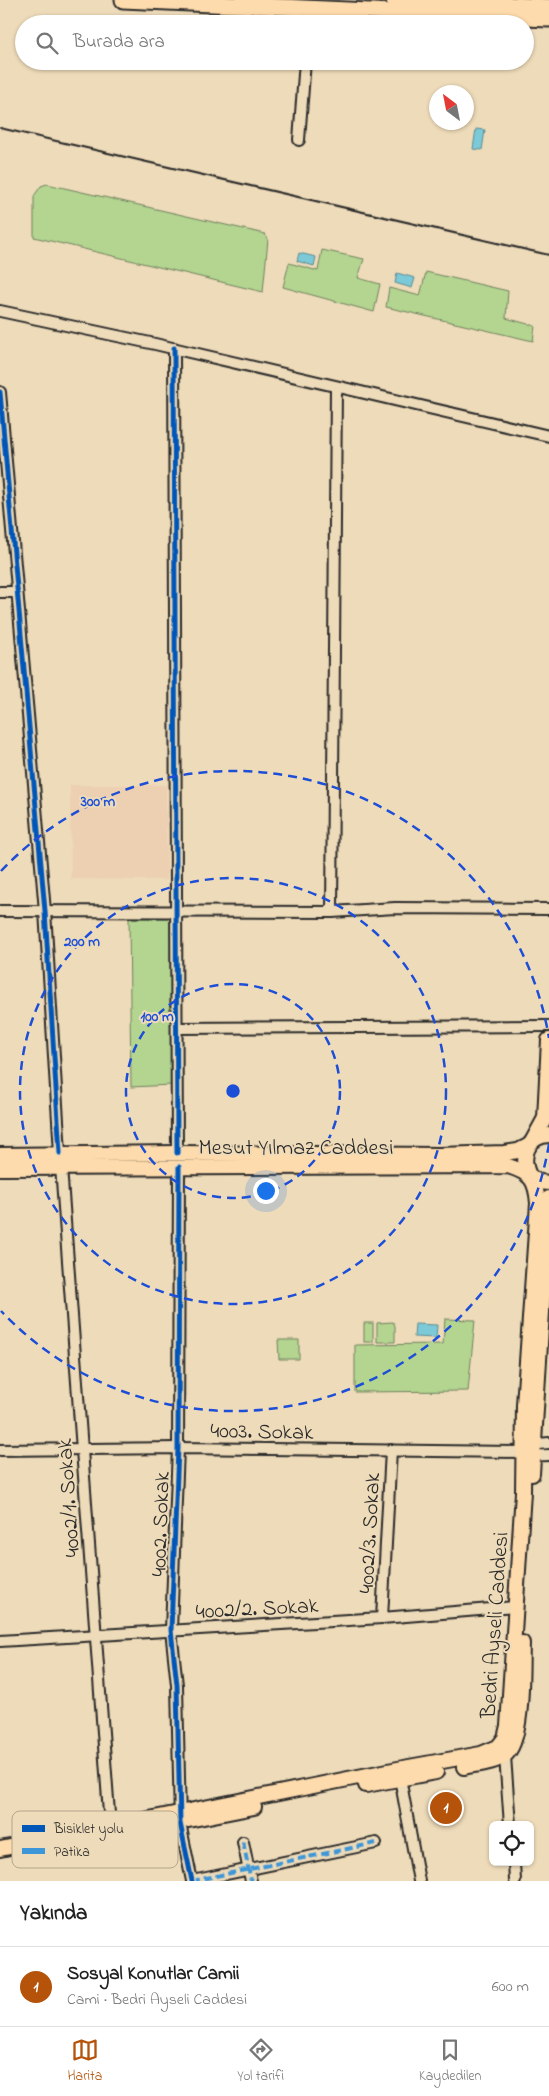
<!DOCTYPE html>
<html lang="tr">
<meta charset="utf-8">
<style>
:root{--surface:#fff;--page:#f6f6f6;--text:#222;--muted:#767676;--line:#e0e0e0;--accent:#b45309}
body{margin:0;font-family:"Indie Flower",sans-serif;background:var(--page);color:var(--text)}
.controls{position:absolute;right:15px;bottom:15px;display:grid;overflow:hidden;border-radius:8px;box-shadow:0 1px 4px #0004}
.controls button{width:45px;height:45px;display:grid;place-items:center;padding:0;border:0;border-bottom:1px solid var(--line);background:var(--surface);color:var(--text);font:25px sans-serif}
.compass{position:absolute;left:429px;top:85px;width:45px;height:45px;border-radius:50%;background:var(--surface);box-shadow:0 1px 4px #0004;rotate:328deg}
.you{position:absolute;left:265px;top:1190px;width:18px;height:18px;margin:-12px;border:4px solid #fff;border-radius:50%;background:#1a73e8;box-shadow:0 0 0 8px #1a73e833}
.badge{display:grid;place-items:center;width:32px;height:32px;border-radius:50%;background:var(--accent);color:#fff;font-size:16px;font-weight:700}
.pin{position:absolute;translate:-50% -50%;border:2px solid #fff;box-shadow:0 1px 5px #0006}
.list{margin:0;padding:0;list-style:none}
h2{display:flex;justify-content:space-between;align-items:center;height:65px;margin:0;padding:0 20px;font-size:21px}
h2 small{font-size:16px;font-weight:400;color:var(--muted)}
.list li{display:grid;grid-template-columns:32px 1fr auto;gap:15px;align-items:center;box-sizing:border-box;height:80px;padding:0 20px;border-top:1px solid var(--line)}
.list b{display:block;font-size:19px;white-space:nowrap}
.list p{margin:0;font-size:16px;white-space:nowrap;color:var(--muted)}
.list em{font-size:16px;font-style:normal;color:var(--muted)}
.icon{flex:none;width:28px;height:28px;fill:none;stroke:currentColor;stroke-width:2;stroke-linecap:round;stroke-linejoin:round}
.map{position:relative;flex:none;width:549px;height:1881px;overflow:hidden}
.search{position:absolute;background:var(--surface);box-shadow:0 1px 4px #0004;left:15px;right:15px;top:15px;height:55px;display:flex;align-items:center;gap:12px;box-sizing:border-box;padding:0 18px;border-radius:28px;color:var(--muted);font-size:19px}
.sheet{height:145px;background:var(--surface)}
nav{display:flex;justify-content:space-around;align-items:center;box-sizing:border-box;height:70px;border-top:1px solid var(--line);background:var(--surface);font-size:14px;color:var(--muted)}
nav a{display:grid;justify-items:center;gap:2px}
nav .on{color:var(--accent)}
.map>svg:first-child{display:block}
.built{fill:#edcfb2}
.green{fill:#b3d590;stroke:#6f805e}
.water{fill:#7bcad8;stroke:#5b8a93}
.lines{fill:none;stroke-linecap:round;stroke-linejoin:round}
.minor-casing{stroke:#2b2b2b;stroke-width:14}
.major-casing{stroke:#2b2b2b;stroke-width:18}
.highway-casing{stroke:#2b2b2b;stroke-width:19}
.minor{stroke:#eedbb9;stroke-width:10}
.major{stroke:#fedbac;stroke-width:14}
.highway{stroke:#fedbac;stroke-width:15}
.rail{stroke:#2b2b2b;stroke-width:2}
.quiet{stroke:#3c96d7;stroke-width:4;stroke-dasharray:8 4;stroke-linecap:butt}
.cycleway-casing{stroke:#eedbb9;stroke-width:8}
.cycleway{stroke:#0057b8;stroke-width:5}
.ring{fill:none;stroke:#1d4ed8;stroke-width:2.5;stroke-dasharray:9 6}
.labels{text-anchor:middle;stroke-width:4;stroke-linejoin:round;paint-order:stroke}
.street-label{font-size:22px;fill:#2b2b2b;stroke:#eedbb9}
.key{fill:#eedbb9;stroke:#b4a68e;stroke-width:1}
.key-label{font-size:14px;fill:#2b2b2b}
.centre{fill:#1d4ed8;stroke:#eedbb9;stroke-width:2.5}
.ring-label{font-size:15px;text-anchor:middle;font-weight:bold;fill:#1d4ed8;stroke:#eedbb9;stroke-width:4;stroke-linejoin:round;paint-order:stroke}
</style>
<div class="map">
<svg width="549" height="1881" viewBox="0 0 549 1881">
<rect width="100%" height="100%" fill="#eedbb9"/>
<filter id="ink" filterUnits="userSpaceOnUse"><feTurbulence type="fractalNoise" baseFrequency=".02" numOctaves="2"/><feDisplacementMap in="SourceGraphic" scale="10" xChannelSelector="R" yChannelSelector="G"/><feConvolveMatrix kernelMatrix="1 2 1 2 8 2 1 2 1" color-interpolation-filters="sRGB"/></filter>
<g filter="url(#ink)">
<path class="built" d="M70,785H166L167,880L71,879Z"/>
<g class="green">
<path d="M47,184L265,234L268,239L263,292L34,237V196L41,186Z"/>
<path d="M322,250L364,259L358,278L380,284L374,312L283,287L289,263L318,271Z"/>
<path d="M426,272L508,291L506,318L535,326L533,341L386,307L389,288L420,296Z"/>
<path d="M129,918H168L171,922V1085L131,1087Z"/>
<path d="M445,1319L475,1320L468,1391L355,1392V1345L443,1344Z"/>
<path d="M393,1322L395,1326V1342H377V1323Z"/>
<rect x="364" y="1323" width="9" height="19"/>
<path d="M278,1340H299V1359H279Z"/>
</g>
<g class="water">
<path d="M476,129L485,130L482,150L473,149Z"/>
<path d="M299,253L316,257L314,266L297,261Z"/>
<path d="M397,273L415,278L412,288L395,283Z"/>
<path d="M415,1324L437,1325L436,1338L414,1337Z"/>
</g>
<g class="lines">
<g class="minor-casing">
<g id="minor">
<path d="M309,24L310,7"/>
<path d="M299,140L305,61"/>
<path d="M0,311L155,344L549,436"/>
<path d="M174,348L177,1153"/>
<path d="M0,392L45,911L60,1153"/>
<path d="M0,592H17"/>
<path d="M0,911L332,912L395,908L549,909"/>
<path d="M332,912L336,387"/>
<path d="M177,1028L549,1026"/>
<path d="M61,1167L110,1827"/>
<path d="M179,1167L178,1448L171,1630L177,1685L180,1823L192,1881"/>
<path d="M528,1445L549,1443"/>
<path d="M0,1450L178,1448L524,1452"/>
<path d="M527,1456L549,1455"/>
<path d="M382,1618L391,1450"/>
<path d="M0,1641L382,1618L515,1607"/>
<path d="M505,1756L510,1825"/>
<path d="M400,1778L419,1881"/>
<path d="M243,1842L251,1881"/>
<path d="M514,1862L515,1881"/>
<path d="M192,1881L376,1843"/>
</g>
</g>
<g class="major-casing">
<g id="major">
<path d="M549,1135C526,1136 520,1159 530,1177L540,1182L549,1183"/>
<path d="M533,1140L545,1118L549,1040"/>
<path d="M0,1155L177,1153L439,1155L504,1153L518,1151L528,1146"/>
<path d="M0,1168L508,1166C531,1173 536,1180 538,1203L524,1405L523,1492L508,1726L505,1738L498,1747L481,1754L398,1769L0,1849"/>
<path d="M532,1474L549,1198"/>
<path d="M464,1767C477,1764 495,1763 505,1755C524,1741 521,1667 522,1643"/>
<path d="M366,1785L436,1772"/>
<path d="M128,1832L254,1807"/>
</g>
</g>
<g class="highway-casing">
<g id="highway">
<path d="M123,0L549,19"/>
<path d="M394,0L549,7"/>
</g>
</g>
<use href="#minor" class="minor"/>
<use href="#major" class="major"/>
<use href="#highway" class="highway"/>
<path class="rail" d="M0,128L549,255"/>
<g class="quiet">
<path d="M243,1842L251,1881"/>
<path d="M192,1881L376,1843"/>
</g>
<g class="cycleway-casing">
<g id="cycleway">
<path d="M174,348L177,1153"/>
<path d="M0,392L45,911L60,1153"/>
<path d="M179,1167L178,1448L171,1630L177,1685L180,1823L192,1881"/>
</g>
</g>
<use href="#cycleway" class="cycleway"/>
</g>
</g>
<g class="ring">
<circle cx="233" cy="1091" r="107"/>
<circle cx="233" cy="1091" r="213"/>
<path d="M549 1144A320 320 0 0 1 1 1311M1 871A320 320 0 0 1 549 1038"/>
</g>
<g class="labels">
<g class="street-label">
<text x="296" y="1154">Mesut Yılmaz Caddesi</text>
<text transform="translate(262 1430) rotate(1)" y="8">4003. Sokak</text>
<text transform="translate(67 1498) rotate(-94)" y="8">4002/1. Sokak</text>
<text transform="translate(159 1524) rotate(-88)" y="8">4002. Sokak</text>
<text transform="translate(368 1533) rotate(-87)" y="8">4002/3. Sokak</text>
<text transform="translate(257 1607) rotate(-3)" y="8">4002/2. Sokak</text>
<text transform="translate(493 1625) rotate(-86)" y="8">Bedri Ayseli Caddesi</text>
</g>
</g>
<rect x="12" y="1811" width="166" height="57" rx="8" class="key"/>
<rect x="22" y="1825" width="23" height="7" fill="#0057b8"/>
<rect x="22" y="1848" width="23" height="6" fill="#3c96d7"/>
<g class="key-label">
<text x="54" y="1833">Bisiklet yolu</text>
<text x="54" y="1856">Patika</text>
</g>
<circle cx="233" cy="1091" r="8" class="centre"/>
<g class="ring-label">
<text x="98" y="806">300 m</text>
<text x="82" y="946">200 m</text>
<text x="157" y="1021">100 m</text>
</g>
</svg>
<div class="controls">
<button><svg class="icon" aria-label="locate" viewBox="0 0 24 24"><circle cx="12" cy="12" r="6"/><path d="M12 2v4M12 18v4M2 12h4M18 12h4"/></svg></button>
</div>
<svg class="compass" viewBox="-18 -18 36 36"><path d="M0-13l5 13h-10z" fill="#e53935"/><path d="M0 13l5-13h-10z" fill="#767676"/></svg>
<div class="you"></div>
<div class="pin badge" style="left:446px;top:1808px">1</div>
<div class="search"><svg class="icon" aria-label="search" viewBox="0 0 24 24"><circle cx="10" cy="10" r="6"/><path d="M15 15l6 6"/></svg>Burada ara</div>
</div>
<section class="sheet">
<h2>Yakında<small></small></h2>
<ul class="list">
<li><span class="badge">1</span><div><b>Sosyal Konutlar Camii</b><p>Cami · Bedri Ayseli Caddesi</p></div><em>600 m</em></li>
</ul>
</section>
<nav>
<a class="on"><svg class="icon" aria-label="map" viewBox="0 0 24 24"><path d="M3 6l6-2 6 2 6-2v14l-6 2-6-2-6 2zM9 4v14M15 6v14"/></svg>Harita</a>
<a><svg class="icon" aria-label="directions" viewBox="0 0 24 24"><path d="M12 3l9 9-9 9-9-9zM9 14v-3h6M13 9l2 2-2 2"/></svg>Yol tarifi</a>
<a><svg class="icon" aria-label="saved" viewBox="0 0 24 24"><path d="M7 4h10v16l-5-4-5 4z"/></svg>Kaydedilen</a>
</nav>
